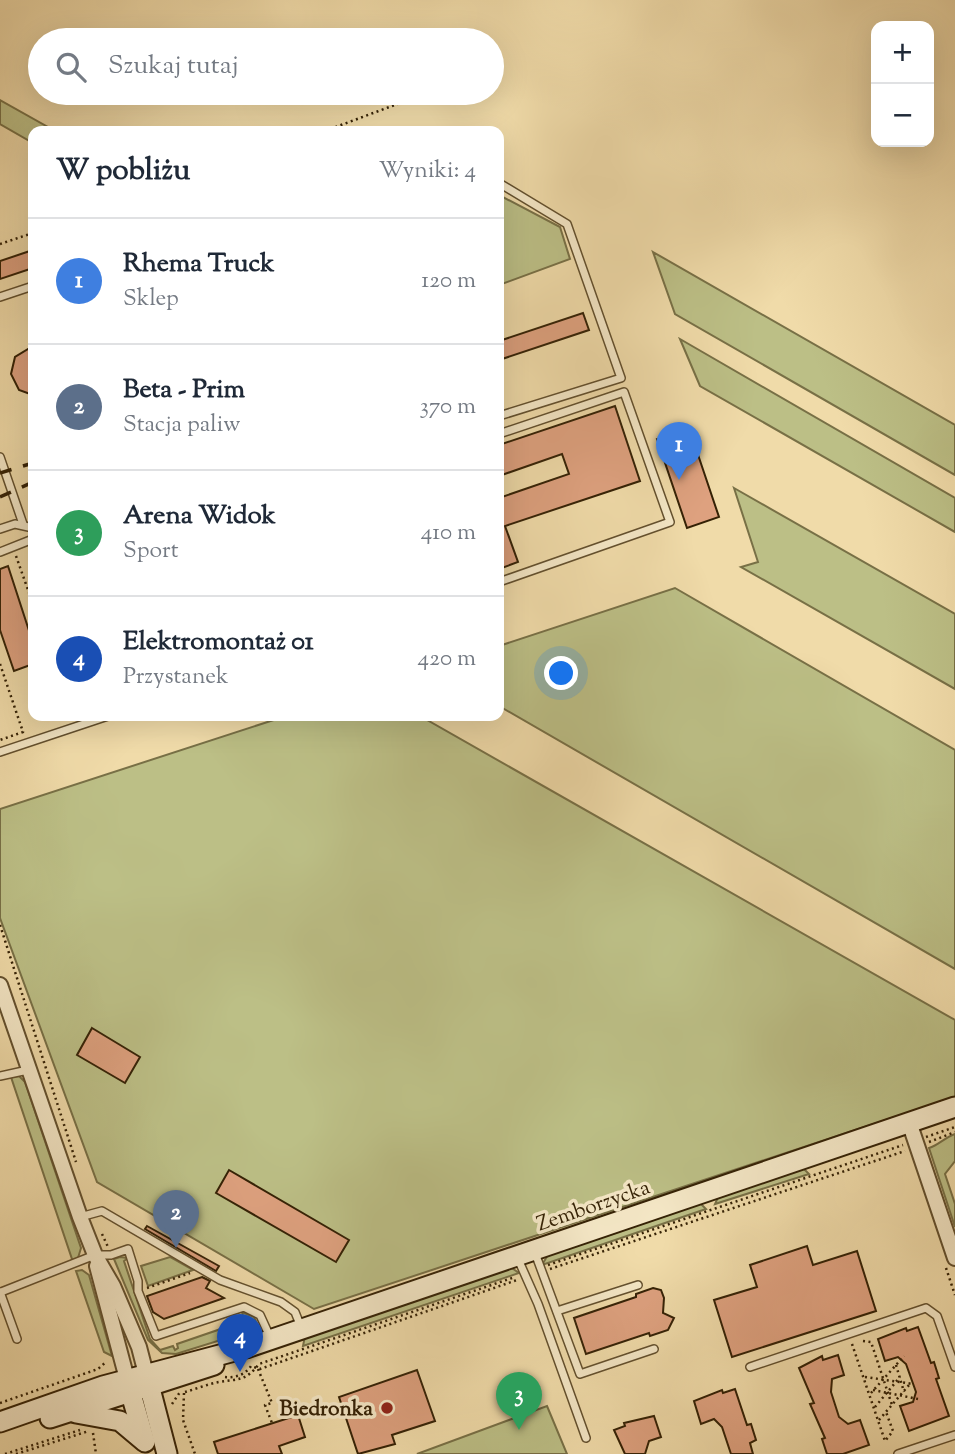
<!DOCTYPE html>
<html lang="pl">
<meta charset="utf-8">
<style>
:root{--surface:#fff;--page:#f6f6f7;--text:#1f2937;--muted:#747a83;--line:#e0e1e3;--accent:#8f2418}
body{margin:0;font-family:"Sorts Mill Goudy",serif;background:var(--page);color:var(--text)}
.controls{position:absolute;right:21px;top:21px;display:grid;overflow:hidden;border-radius:14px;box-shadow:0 7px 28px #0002}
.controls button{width:63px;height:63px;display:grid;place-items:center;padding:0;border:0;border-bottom:2px solid var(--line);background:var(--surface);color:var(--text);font:35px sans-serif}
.you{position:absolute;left:562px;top:674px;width:24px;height:24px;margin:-18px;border:5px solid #fff;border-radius:50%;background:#1a73e8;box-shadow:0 0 0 10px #1a73e833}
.badge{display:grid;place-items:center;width:46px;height:46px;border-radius:50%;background:var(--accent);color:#fff;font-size:23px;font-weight:700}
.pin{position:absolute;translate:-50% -58px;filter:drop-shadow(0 2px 4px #0008)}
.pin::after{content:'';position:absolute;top:37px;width:24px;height:21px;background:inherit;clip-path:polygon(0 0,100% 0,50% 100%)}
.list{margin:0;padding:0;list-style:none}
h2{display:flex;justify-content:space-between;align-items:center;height:91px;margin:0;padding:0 28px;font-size:30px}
h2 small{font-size:23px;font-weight:400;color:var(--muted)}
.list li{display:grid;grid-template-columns:46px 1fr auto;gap:21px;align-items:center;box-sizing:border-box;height:126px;padding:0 28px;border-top:2px solid var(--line)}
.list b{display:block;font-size:26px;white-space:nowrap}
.list p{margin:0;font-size:23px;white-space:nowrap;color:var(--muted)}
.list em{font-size:23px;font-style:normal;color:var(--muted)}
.icon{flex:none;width:38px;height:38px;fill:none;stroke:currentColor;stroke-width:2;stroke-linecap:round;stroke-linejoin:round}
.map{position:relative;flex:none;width:955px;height:1454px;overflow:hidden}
.search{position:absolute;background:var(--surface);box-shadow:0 7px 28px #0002;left:28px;top:28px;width:476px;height:77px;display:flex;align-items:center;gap:18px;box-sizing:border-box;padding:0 24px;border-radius:38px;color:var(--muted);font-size:26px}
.panel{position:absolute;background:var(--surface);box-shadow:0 7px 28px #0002;left:28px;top:126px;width:476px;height:595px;border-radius:14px}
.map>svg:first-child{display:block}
.green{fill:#bcbf86;stroke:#787046;stroke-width:2}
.building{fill:#dea17f;stroke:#342105;stroke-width:2}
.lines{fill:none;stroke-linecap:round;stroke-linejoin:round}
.lane-casing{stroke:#63502e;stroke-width:10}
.street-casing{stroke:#63502e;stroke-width:18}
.secondary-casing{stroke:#342105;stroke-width:23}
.path{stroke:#342105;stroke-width:2.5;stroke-dasharray:2 3.5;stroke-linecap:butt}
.lane{stroke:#f5e8c7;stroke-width:7}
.street{stroke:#f5e8c7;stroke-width:14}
.secondary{stroke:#f5e8c7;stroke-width:19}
.rail{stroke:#342105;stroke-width:3.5;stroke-dasharray:12 12;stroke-linecap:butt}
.poi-dot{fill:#8f2418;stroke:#f5e8c7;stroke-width:2.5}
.labels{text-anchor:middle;stroke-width:7;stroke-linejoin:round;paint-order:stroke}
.street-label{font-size:21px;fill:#342105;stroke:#f5e8c7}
.poi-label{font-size:21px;font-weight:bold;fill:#342105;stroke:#f5e8c7;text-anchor:end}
</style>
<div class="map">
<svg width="955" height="1454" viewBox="0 0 955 1454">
<rect width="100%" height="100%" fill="#f0dba9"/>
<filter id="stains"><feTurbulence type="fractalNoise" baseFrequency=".00286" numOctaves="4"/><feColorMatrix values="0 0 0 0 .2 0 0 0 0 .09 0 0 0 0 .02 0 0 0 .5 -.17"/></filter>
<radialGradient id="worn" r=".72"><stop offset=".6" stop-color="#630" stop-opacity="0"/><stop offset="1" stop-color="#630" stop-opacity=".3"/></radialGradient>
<g class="green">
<path d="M0,100L55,131H33V143L0,124Z"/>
<path d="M499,195L560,227L570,259L499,285Z"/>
<path d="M653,252L955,425V475L675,314Z"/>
<path d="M680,339L955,498V532L700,386Z"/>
<path d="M734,488L955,614V689L741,567L758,562Z"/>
<path d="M675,588L955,750V969L499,706V646Z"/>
<path d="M286,716H420L955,1020V1097L314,1309L97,1182L0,918V809Z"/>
<path d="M19,1076L25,1082L81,1248L78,1258L73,1262L11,1077Z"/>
<path d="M955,1134V1161L945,1174L955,1204V1227L929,1148C939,1145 944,1138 955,1134Z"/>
<path d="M802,1167L809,1174L715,1204L719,1195Z"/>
<path d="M700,1203L706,1209L542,1265L549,1253Z"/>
<path d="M120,1257L128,1258L124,1261L150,1339L160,1350L173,1346L175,1350L178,1348L177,1344L244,1321L242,1312L254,1317L259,1328L176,1354L162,1353L148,1340L114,1259Z"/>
<path d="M170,1257L193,1270L148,1286L141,1266Z"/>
<path d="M509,1266L519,1273L303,1346L305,1336Z"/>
<path d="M82,1270L89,1275L112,1356L104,1352L76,1271Z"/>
<path d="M547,1406L567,1454H417Z"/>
</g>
<g class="building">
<path d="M33,250V268L0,279V261Z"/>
<path d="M583,313L589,330L499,360V341Z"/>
<path d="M33,346V395L19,390L11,374L15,357Z"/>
<path d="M615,406L640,481L505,526L518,562L499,569V498L569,474L562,454L499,476V445Z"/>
<path d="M689,428L719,517L687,528L657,439Z"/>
<path d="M8,566L33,643V664L14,671L0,630V569Z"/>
<path d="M92,1028L140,1057L125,1083L77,1055Z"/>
<path d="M229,1170L349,1240L336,1262L216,1193Z"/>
<path d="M147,1226L219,1266L216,1271L145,1229Z"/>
<path d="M807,1246L813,1265L857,1251L876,1311L732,1357L714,1300L757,1287L750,1265Z"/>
<path d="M202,1277L210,1281L206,1288L224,1298L164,1319L153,1312L147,1296Z"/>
<path d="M653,1288L661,1290L664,1298L663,1313L674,1318L668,1330L650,1336L649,1333L586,1354L574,1318L636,1297V1294Z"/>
<path d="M918,1327L931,1363L934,1362L939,1378L936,1379L949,1416L909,1431L900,1406L913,1402L916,1392L906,1364L898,1357L885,1361L878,1339L906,1328L907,1331Z"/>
<path d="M838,1355L844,1375L832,1379L831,1392L839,1417L848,1424L860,1420L869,1445L843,1454H827L822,1439L825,1438L810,1404L814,1403L799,1368L822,1356L823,1360Z"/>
<path d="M417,1370L435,1421L392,1435L395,1444L358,1454L339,1397Z"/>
<path d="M735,1389L747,1425L751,1424L756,1440L750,1443L753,1454H731L722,1427L714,1419L701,1424L694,1401L722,1390L723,1393Z"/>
<path d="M298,1415L305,1437L279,1446L282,1454H218L214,1442Z"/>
<path d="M654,1416L661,1437L649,1441L645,1454H625L614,1430L625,1426L624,1423Z"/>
</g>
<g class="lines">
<g class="lane-casing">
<g id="lane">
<path d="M499,183L567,224L621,378L499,416"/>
<path d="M0,297L33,286"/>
<path d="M499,434L624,392L670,522L499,582"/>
<path d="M0,457L23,524"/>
<path d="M0,529L15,524L33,528"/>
<path d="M0,552L33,539"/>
<path d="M0,752L108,716"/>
<path d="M0,1076L28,1070"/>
<path d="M80,1217L102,1211L220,1280L281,1302L295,1312L301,1327"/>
<path d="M535,1253L580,1374L654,1349"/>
<path d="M518,1259L538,1304L586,1438"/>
<path d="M0,1292L17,1339"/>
<path d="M1,1292L95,1255H111L128,1249L138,1281V1291L156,1336L244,1307L260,1315L270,1337"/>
<path d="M557,1311L638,1285"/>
<path d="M750,1367L926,1308L937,1316L955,1367"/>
<path d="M898,1454L955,1435"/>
</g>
</g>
<g class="street-casing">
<g id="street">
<path d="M0,985L80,1217L95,1255L113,1286L139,1347L146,1374"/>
<path d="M909,1122L955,1258"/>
<path d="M97,1266L127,1379"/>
</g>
</g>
<g class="secondary-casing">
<g id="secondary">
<path d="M147,1377L167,1454"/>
<path d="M127,1380L144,1439"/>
<path d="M76,1413L120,1421L145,1442"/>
<path d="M50,1418L214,1365"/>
<path d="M0,1422L103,1386L246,1348L955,1107"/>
</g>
</g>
<g class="path">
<path d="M325,131L400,103"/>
<path d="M0,244L33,233"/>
<path d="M16,556L33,604"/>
<path d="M0,664L23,732L0,740"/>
<path d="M0,925L76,1162"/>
<path d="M926,1137L955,1127"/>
<path d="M929,1142L955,1132"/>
<path d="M102,1234L108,1247"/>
<path d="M548,1265L903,1145"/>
<path d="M946,1268L955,1295"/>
<path d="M550,1269L905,1151"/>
<path d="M147,1288L190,1273"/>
<path d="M863,1341L871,1342L892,1405"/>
<path d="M852,1344L885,1441L893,1431L886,1412"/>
<path d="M896,1365L904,1392"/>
<path d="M258,1369L272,1403L265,1405L272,1423"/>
<path d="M225,1377C235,1378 245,1375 251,1366L260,1369L517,1280"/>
<path d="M865,1377L913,1384"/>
<path d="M873,1390L918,1399"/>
<path d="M185,1392C196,1389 208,1384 219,1382C238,1379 246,1381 259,1364L515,1277"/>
<path d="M184,1393L183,1420L195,1454"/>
<path d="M871,1393L904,1356"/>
<path d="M0,1403L98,1369L106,1362"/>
<path d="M172,1404L180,1392"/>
<path d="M875,1407L900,1377"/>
<path d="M879,1420L909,1385"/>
<path d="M93,1433L96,1454"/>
<path d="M5,1454L80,1430"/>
<path d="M16,1454L89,1431"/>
</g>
<use href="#lane" class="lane"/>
<use href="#street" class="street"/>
<use href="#secondary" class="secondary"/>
<g class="rail">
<path d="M0,473L33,463"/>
<path d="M0,497L33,482"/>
</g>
</g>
<circle class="poi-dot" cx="387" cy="1408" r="7"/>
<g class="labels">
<g class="street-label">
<text transform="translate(593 1205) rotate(-19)" y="7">Zemborzycka</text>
</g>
<g class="poi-label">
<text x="373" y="1415">Biedronka</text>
</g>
</g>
<rect width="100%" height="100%" filter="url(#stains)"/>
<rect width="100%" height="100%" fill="url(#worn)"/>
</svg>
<div class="controls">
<button>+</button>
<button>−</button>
</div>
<div class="you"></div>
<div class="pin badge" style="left:679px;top:480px;background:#3f7fe0">1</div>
<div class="pin badge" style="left:176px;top:1248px;background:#5c6f8a">2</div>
<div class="pin badge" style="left:519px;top:1430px;background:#2e9e5b">3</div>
<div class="pin badge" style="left:240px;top:1372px;background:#1a4fb4">4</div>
<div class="search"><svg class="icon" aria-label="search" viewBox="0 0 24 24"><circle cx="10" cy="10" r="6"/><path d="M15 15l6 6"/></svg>Szukaj tutaj</div>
<section class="panel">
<h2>W pobliżu<small>Wyniki: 4</small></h2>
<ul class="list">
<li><span class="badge" style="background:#3f7fe0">1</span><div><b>Rhema Truck</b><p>Sklep</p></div><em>120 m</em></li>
<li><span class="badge" style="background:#5c6f8a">2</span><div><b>Beta - Prim</b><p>Stacja paliw</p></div><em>370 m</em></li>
<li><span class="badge" style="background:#2e9e5b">3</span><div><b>Arena Widok</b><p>Sport</p></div><em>410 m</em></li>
<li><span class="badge" style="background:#1a4fb4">4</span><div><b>Elektromontaż 01</b><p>Przystanek</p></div><em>420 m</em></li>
</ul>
</section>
</div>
